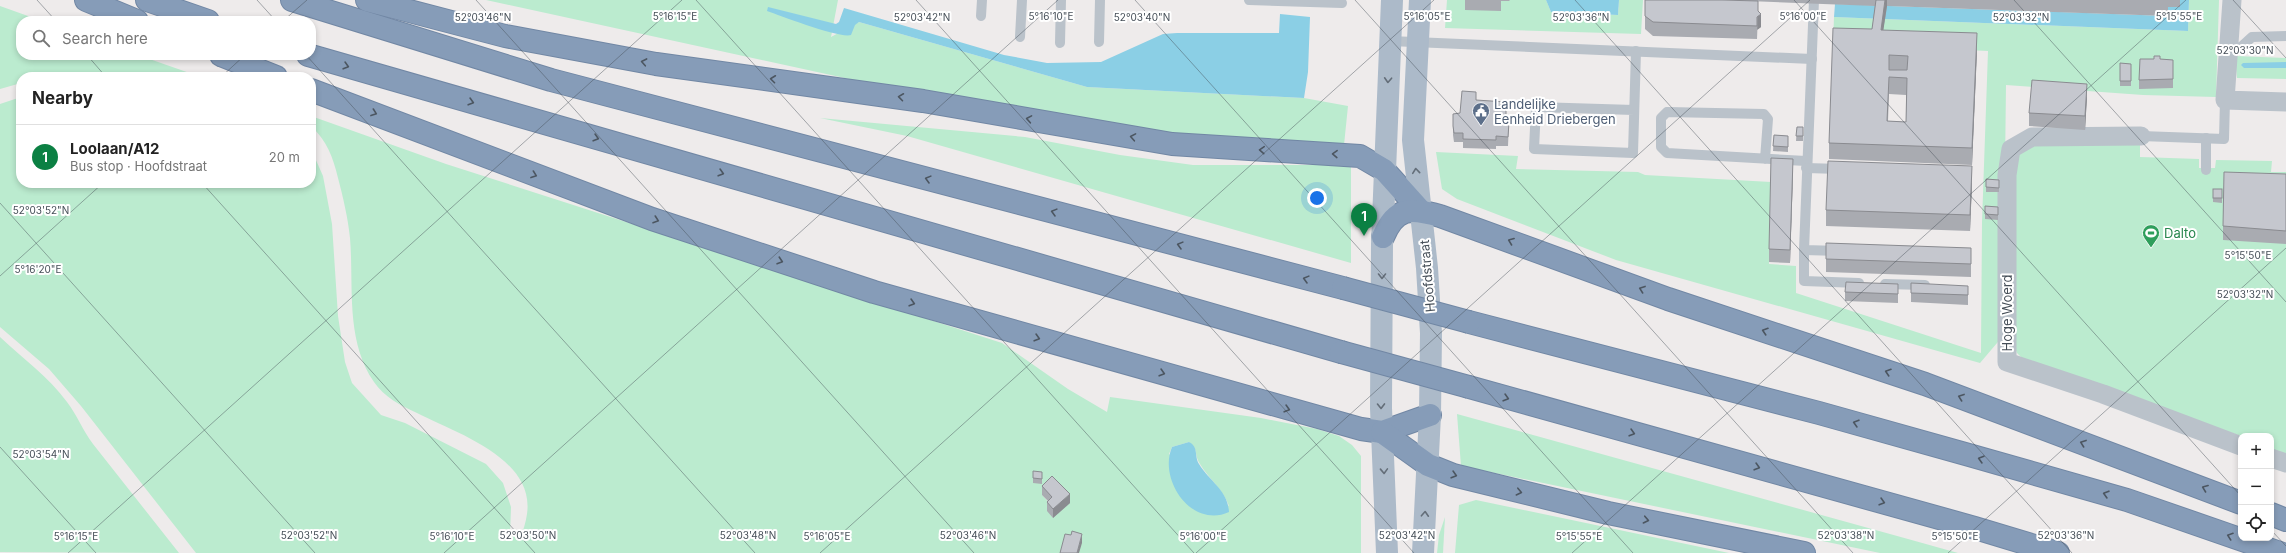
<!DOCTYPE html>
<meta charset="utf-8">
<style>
:root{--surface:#fff;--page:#f2f2f2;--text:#222;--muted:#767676;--line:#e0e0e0;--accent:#0b8043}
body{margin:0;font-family:Inter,sans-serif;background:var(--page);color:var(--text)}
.controls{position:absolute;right:12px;bottom:12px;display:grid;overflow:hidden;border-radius:8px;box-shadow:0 2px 6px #0003}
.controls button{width:36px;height:36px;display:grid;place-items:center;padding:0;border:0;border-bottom:1px solid var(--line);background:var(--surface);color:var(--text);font:20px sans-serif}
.you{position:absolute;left:1317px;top:198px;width:14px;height:14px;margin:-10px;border:3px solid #fff;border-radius:50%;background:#1a73e8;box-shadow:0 0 0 6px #1a73e833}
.badge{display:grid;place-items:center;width:26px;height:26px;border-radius:50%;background:var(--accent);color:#fff;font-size:13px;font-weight:700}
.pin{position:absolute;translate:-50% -33px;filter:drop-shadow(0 1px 2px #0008)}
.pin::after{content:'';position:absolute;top:21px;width:14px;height:12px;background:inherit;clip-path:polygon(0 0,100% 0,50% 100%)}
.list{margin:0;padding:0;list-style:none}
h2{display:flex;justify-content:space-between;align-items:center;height:52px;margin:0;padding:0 16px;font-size:17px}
h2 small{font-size:13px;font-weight:400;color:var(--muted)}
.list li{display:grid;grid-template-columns:26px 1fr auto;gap:12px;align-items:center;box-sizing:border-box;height:64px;padding:0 16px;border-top:1px solid var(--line)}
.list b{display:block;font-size:15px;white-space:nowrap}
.list p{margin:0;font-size:13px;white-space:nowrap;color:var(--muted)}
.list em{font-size:13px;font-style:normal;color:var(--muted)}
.icon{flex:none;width:22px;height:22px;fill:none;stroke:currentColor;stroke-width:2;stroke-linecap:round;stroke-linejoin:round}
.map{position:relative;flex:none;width:2286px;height:553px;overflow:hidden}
.search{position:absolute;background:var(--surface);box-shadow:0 2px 6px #0003;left:16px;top:16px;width:300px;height:44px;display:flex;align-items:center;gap:10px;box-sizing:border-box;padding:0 14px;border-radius:16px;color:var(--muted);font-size:15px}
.panel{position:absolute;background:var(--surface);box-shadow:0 2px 6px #0003;left:16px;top:72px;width:300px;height:116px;border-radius:16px}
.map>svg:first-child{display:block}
.green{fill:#bbebcf;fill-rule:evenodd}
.water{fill:#8bcfe5}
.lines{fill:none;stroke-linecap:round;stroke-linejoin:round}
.highway-casing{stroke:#7187a4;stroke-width:24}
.lane{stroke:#bac2ca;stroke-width:10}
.street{stroke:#bac2ca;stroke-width:19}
.primary{stroke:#acbac9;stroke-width:22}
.highway{stroke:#869cb8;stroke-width:22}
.highway-bridge-casing{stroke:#7187a4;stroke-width:24;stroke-linecap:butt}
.highway-bridge{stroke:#869cb8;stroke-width:22}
.wall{fill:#a9abb1;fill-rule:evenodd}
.shaded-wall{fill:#8a8b90}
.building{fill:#c5c7ce;stroke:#8a8b90;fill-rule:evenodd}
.oneway{stroke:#4c5661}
.oneway2{stroke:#646e79}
.ticks{fill:none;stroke:#454e57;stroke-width:1;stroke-opacity:0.45}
.labels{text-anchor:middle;stroke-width:4;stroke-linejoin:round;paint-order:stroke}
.service-label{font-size:13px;fill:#4e5e75;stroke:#fff;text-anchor:start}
.leisure-label{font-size:13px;fill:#27864d;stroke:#fff;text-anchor:start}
.street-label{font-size:13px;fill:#454e57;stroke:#fff}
.ticks-label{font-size:10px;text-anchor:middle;fill:#454e57;stroke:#fff;stroke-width:4;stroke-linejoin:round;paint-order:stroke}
</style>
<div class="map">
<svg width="2286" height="553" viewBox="0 0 2286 553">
<rect width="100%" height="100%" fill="#eeebeb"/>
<g class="green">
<path d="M486,0H838L831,37L859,22L1087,87L1304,98L1348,106L1344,145L1187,139L863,82Z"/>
<path d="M1447,0H1546L1551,12L1618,15L1619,0H1643L1641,34L1445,28Z"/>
<path d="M2189,0H2219L2216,97L2143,95L2006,85L2003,336L1980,363L1616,260L1457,199L1442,189L1436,152L1518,156L1516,169L1638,172L1645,175L1771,182L1769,264L1796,266V293L1981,353L1982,222L1988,51L1833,44L1834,17L2188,31Z"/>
<path d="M0,6L42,21H21V55H138L201,77H21V83L0,89Z"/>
<path d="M2235,56L2286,58V79L2237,78Z"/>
<path d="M21,97V183H311V149L323,176L332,224L338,316L345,362L352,383L381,415L405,423L486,464L503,483L511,507L510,536L521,537C523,530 526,522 527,514C535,458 456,433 417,413C400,405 384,397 374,382C345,340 354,286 350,238C348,218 343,197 338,178C333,157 327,141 311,126V116L446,164L1002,343L1068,389L1107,412L1110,397L1261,418L1317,429L1339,436L1352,445L1361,456V553H196L81,406L49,369L0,327V104ZM1189,442C1199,450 1194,455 1200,464C1209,479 1223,489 1229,506L1169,454L1172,447ZM1042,495L1069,503L1052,506Z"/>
<path d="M820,118L1025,137L1120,155L1193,165H1351V263L907,136Z"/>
<path d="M2036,143H2140V157L2199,159V168H2215L2216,160L2272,161L2271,172H2286V458L2271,452V436H2241L2024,360L2017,353L2013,342L2014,166L2020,152Z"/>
<path d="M0,337C22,358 49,377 67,402C77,415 83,431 93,444L179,553L0,552Z"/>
<path d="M1457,414L1908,539L1958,553H1880L1461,466Z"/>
<path d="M1476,500L1729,553H1455L1459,505Z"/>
<path d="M1445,517L1443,553H1437L1439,535Z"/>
</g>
<g class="water">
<path d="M1546,0H1619L1618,15L1551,12Z"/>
<path d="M2180,0H2189L2188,31L1834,17L1835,4L2168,16V7H2179Z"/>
<path d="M768,7L836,24L839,22L844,8L1004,55L1047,63L1101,62L1163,34L1177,33H1279L1280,14L1310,17L1308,72L1304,98L1087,87L859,22L855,25L851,35C841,39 781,16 767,11Z"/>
<path d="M2286,62V68H2244L2241,65L2243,63Z"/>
<path d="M1189,442C1199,447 1194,456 1199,464C1209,481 1228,490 1229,512C1192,529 1158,480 1172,447Z"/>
</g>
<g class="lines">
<g class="highway-casing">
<g id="highway">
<path d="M86,0L137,21"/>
<path d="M147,0L208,21"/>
<path d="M292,0L551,80L1343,288"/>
<path d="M367,0L505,36L656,64L923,101L1172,144L1360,156L1384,170L1420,210"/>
<path d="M221,55L276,77"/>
<path d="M308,55L1341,352"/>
<path d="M311,90L652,219L874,292L1361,429L1382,432L1430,415"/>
<path d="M1383,237C1396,206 1411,208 1440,216L1668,299L1925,384L2241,503"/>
<path d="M1469,322L1819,413L1969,455L2127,500L2280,553"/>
<path d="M1469,387L1975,528L2058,553"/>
<path d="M1382,432L1428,465L1453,475L1608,513L1804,553"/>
<path d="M2271,514L2286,520"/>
</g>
</g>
<g class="lane">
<path d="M1249,0L1342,3"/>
<path d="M1814,0L1804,250L1840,251"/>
<path d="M981,16L982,0"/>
<path d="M1020,37L1022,0"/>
<path d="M1390,41L1812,59"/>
<path d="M1099,42L1100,0"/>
<path d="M1060,43L1061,0"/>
<path d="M2229,47L2240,48L2252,37L2286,36"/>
<path d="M1634,110L1536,107L1534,149L1633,153L1636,51"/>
<path d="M2141,136L2224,139L2225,100"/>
<path d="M1765,159L1768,119L1764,114L1667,112L1661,118V147L1667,153L1806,161"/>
<path d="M1806,168L1840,169"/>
<path d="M2206,170V138"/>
<path d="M1804,250V281L1859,283"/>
<path d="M1885,284L1925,285"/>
</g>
<g class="street">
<path d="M2232,0L2225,100L2286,102"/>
<path d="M2141,136L2032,137L2011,149L2007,175V362L2103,394L2241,446"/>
<path d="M2271,458L2286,463"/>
</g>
<g class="primary">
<path d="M1420,0L1413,140L1427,268L1431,333L1430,415L1423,553"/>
<path d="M1387,553L1381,408L1382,244L1392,0"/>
</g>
<use href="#highway" class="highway"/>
<g class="highway-bridge-casing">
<g id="highway-bridge">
<path d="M1343,288L1469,322"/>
<path d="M1341,352L1469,387"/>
</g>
</g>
<use href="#highway-bridge" class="highway-bridge"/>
</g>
<g class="wall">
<path d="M1465,0H1510L1509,1H1501V11L1465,10Z"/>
<path d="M1645,0L1758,11L1761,27L1757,30V39L1653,36L1645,29Z"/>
<path d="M1724,0H2180V7H2168V16L1887,6L1883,30L1977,50L1972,165L1829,159V143L1872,29L1875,6ZM1889,94L1906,95V122L1888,121Z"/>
<path d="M2160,59L2173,60V88L2139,89V80Z"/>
<path d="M2120,63L2131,64V86H2120Z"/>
<path d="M2087,97L2085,130L2029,126V113Z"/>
<path d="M1476,100L1506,122H1509L1508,146H1496V149L1463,148V142H1454L1453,135V114L1460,113Z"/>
<path d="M1797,127H1803V141H1796Z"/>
<path d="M1774,135L1788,136V152L1773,151Z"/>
<path d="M1793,172L1790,263L1769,262V249Z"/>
<path d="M2286,174V244L2223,240V226Z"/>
<path d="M1986,179L1999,180V192H1986Z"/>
<path d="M1972,183L1970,231L1826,226V210Z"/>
<path d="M2213,189H2222V203L2213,202Z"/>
<path d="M1985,206L1998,207V220L1985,219Z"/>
<path d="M1826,243L1971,261V277L1826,272Z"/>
<path d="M1898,284V303L1845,301V292Z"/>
<path d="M1968,286V305L1911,302V293Z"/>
<path d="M1042,477V484L1033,483V478Z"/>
<path d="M1042,486L1070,503L1053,518L1047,511V502L1048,501L1042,495Z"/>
</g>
<g class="shaded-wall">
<path d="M1885,0H1887V6L1881,46V30Z"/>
<path d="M1758,1V16L1761,14V27L1757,30V39Z"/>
<path d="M1977,33V50L1972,165V148Z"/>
<path d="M2087,84V97L2085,130V116Z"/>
<path d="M1793,159V172L1790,263V250Z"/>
<path d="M1972,166V183L1970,231V215Z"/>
<path d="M1070,494V503L1053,518V509Z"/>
<path d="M1082,534V543L1079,553H1077Z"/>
</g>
<g class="building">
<path d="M1645,0H1722L1758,1V11L1761,14L1757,17V26L1653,22L1645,16Z"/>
<path d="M1876,0H1885L1881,30L1977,33L1972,148L1829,143L1833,28L1872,29ZM1889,55L1908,56L1907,70H1889ZM1889,77L1907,78L1906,122L1887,121Z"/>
<path d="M2154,56H2160V59L2173,60V79L2139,80L2140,59H2154Z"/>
<path d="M2120,63L2131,64V81H2120Z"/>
<path d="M2032,80L2087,84L2085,116L2029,113Z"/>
<path d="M1462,91L1476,92V100L1506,102V122H1509L1508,137L1496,136V140L1463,139V133H1454L1453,126V114L1460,113Z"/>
<path d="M1797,127H1803V136H1796Z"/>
<path d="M1774,135L1788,136V147L1773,146Z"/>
<path d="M1771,158L1793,159L1790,250L1769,249Z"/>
<path d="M1828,161L1972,166L1970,215L1826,210Z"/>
<path d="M2224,172L2286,174V231L2223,226Z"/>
<path d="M1986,179L1999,180V188L1986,187Z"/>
<rect x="2213" y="189" width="9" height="9"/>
<path d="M1985,206L1998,207V215L1985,214Z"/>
<path d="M1826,243L1971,248V264L1826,259Z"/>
<path d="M1846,282L1898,284V294L1845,292Z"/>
<path d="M1911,283L1968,286V295L1911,293Z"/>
<path d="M1033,471L1042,472V479L1033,478Z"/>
<path d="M1052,476L1070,494L1053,509L1047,502L1052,497L1042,486Z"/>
<path d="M1072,531L1082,534L1077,553H1060L1065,534L1071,535Z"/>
</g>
<defs><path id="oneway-chevron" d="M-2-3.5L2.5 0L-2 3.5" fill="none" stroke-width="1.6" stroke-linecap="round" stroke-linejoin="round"/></defs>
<g class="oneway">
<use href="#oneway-chevron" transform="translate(644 62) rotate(-169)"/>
<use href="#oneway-chevron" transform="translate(346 66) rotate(16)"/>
<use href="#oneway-chevron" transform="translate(773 79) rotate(-173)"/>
<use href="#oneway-chevron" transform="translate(901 97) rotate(-172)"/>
<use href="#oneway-chevron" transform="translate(471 102) rotate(16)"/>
<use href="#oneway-chevron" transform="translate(374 113) rotate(20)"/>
<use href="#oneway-chevron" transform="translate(1029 119) rotate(-170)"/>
<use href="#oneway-chevron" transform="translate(1133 137) rotate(-170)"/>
<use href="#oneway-chevron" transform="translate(596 138) rotate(16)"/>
<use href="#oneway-chevron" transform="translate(1262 150) rotate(-176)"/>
<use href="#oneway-chevron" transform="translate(1335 154) rotate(-178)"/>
<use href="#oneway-chevron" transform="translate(721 173) rotate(16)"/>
<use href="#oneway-chevron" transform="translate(534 175) rotate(20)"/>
<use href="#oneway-chevron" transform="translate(928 179) rotate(-165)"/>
<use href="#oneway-chevron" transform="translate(1054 212) rotate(-165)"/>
<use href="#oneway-chevron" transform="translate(656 220) rotate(19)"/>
<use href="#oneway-chevron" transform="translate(1511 241) rotate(-159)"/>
<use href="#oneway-chevron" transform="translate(1180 245) rotate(-165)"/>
<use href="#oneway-chevron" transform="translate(780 261) rotate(18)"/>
<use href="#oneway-chevron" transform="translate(1306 279) rotate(-165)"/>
<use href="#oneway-chevron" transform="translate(1642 289) rotate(-160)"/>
<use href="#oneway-chevron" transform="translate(912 303) rotate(16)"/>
<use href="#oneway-chevron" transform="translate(1765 331) rotate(-162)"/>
<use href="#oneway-chevron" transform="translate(1037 338) rotate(16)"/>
<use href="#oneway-chevron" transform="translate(1888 372) rotate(-162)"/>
<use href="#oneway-chevron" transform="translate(1162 373) rotate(16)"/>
<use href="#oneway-chevron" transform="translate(1961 397) rotate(-160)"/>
<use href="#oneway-chevron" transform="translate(1506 398) rotate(16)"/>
<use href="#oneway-chevron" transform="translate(1287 409) rotate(16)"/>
<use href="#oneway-chevron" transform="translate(1856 423) rotate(-164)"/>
<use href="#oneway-chevron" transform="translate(1632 433) rotate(16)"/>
<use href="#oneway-chevron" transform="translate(2083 443) rotate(-160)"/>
<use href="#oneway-chevron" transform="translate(1981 459) rotate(-164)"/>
<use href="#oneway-chevron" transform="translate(1757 467) rotate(16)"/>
<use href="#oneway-chevron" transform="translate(1454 475) rotate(16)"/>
<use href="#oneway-chevron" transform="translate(2205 488) rotate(-159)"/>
<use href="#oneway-chevron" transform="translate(1519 492) rotate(13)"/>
<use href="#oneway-chevron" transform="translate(2106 494) rotate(-164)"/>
<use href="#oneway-chevron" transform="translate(1882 502) rotate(16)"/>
<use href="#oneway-chevron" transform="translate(1646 520) rotate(12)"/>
<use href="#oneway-chevron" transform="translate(2230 536) rotate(-161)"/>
</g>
<g class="oneway2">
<use href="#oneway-chevron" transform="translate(1388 80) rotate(93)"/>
<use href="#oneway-chevron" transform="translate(1416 171) rotate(-96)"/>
<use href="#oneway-chevron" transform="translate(1382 276) rotate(90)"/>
<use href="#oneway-chevron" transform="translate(1381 406) rotate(89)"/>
<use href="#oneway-chevron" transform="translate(1384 471) rotate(88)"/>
<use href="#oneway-chevron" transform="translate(1425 514) rotate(-87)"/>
</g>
<path class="ticks" d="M37,0L56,21M257,0L276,21M476,0L974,553M696,0L1194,553M916,0L1414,553M1135,0L1633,553M1355,0L1853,553M1575,0L2072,553M1794,0L2241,496M2014,0L2286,302M2233,0L2286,58M283,21L307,0M87,55L106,77M306,55L755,553M221,77L245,55M202,183L535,553M0,203L315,553M0,276L103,183M0,447L96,553M2271,530L2286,546M68,553L682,0M444,553L1058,0M820,553L1434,0M1196,553L1810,0M1572,553L2186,0M1948,553L2286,248"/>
<defs>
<g id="civic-pin" transform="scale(0.9)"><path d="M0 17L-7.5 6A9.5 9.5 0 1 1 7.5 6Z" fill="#5c6f8a" stroke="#fff"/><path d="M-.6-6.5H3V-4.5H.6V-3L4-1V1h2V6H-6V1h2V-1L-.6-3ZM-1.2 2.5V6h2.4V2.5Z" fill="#fff"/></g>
<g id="stadium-pin" transform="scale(0.9)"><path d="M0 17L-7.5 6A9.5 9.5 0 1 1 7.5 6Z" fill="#2e9e5b" stroke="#fff"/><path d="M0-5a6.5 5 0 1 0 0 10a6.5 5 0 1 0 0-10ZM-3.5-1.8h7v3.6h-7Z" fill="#fff"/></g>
</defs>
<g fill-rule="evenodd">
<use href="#civic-pin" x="1481" y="111"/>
<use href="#stadium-pin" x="2151" y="233"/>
</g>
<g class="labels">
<g class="service-label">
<text x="1494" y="109">Landelijke<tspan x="1494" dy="15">Eenheid Driebergen</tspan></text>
</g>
<g class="leisure-label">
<text x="2164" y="238">Dalto</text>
</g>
<g class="street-label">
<text transform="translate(1427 276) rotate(-95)" y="5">Hoofdstraat</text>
<text transform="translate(2007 313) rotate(-90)" y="5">Hoge Woerd</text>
</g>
</g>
<g class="ticks-label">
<text x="675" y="20">5°16'15"E</text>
<text x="1051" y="20">5°16'10"E</text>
<text x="1427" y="20">5°16'05"E</text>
<text x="1803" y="20">5°16'00"E</text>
<text x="2179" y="20">5°15'55"E</text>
<text x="483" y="21">52°03'46"N</text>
<text x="922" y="21">52°03'42"N</text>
<text x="1142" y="21">52°03'40"N</text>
<text x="1581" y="21">52°03'36"N</text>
<text x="2021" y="21">52°03'32"N</text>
<text x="2245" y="54">52°03'30"N</text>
<text x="41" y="214">52°03'52"N</text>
<text x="2248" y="259">5°15'50"E</text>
<text x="38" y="273">5°16'20"E</text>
<text x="2245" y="298">52°03'32"N</text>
<text x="41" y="458">52°03'54"N</text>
<text x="309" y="539">52°03'52"N</text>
<text x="528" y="539">52°03'50"N</text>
<text x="748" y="539">52°03'48"N</text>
<text x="968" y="539">52°03'46"N</text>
<text x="1407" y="539">52°03'42"N</text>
<text x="1846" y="539">52°03'38"N</text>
<text x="2066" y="539">52°03'36"N</text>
<text x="76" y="540">5°16'15"E</text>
<text x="452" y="540">5°16'10"E</text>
<text x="827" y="540">5°16'05"E</text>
<text x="1203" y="540">5°16'00"E</text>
<text x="1579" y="540">5°15'55"E</text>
<text x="1955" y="540">5°15'50"E</text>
</g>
</svg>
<div class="controls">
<button>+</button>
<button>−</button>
<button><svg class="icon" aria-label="locate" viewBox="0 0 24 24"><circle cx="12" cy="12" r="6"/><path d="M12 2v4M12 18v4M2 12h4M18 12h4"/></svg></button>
</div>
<div class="you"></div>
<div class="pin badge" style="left:1364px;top:236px">1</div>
<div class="search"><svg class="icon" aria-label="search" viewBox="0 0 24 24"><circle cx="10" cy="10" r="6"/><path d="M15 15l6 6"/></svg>Search here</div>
<section class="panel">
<h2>Nearby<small></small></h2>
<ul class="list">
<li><span class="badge">1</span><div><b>Loolaan/A12</b><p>Bus stop · Hoofdstraat</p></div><em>20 m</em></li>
</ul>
</section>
</div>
